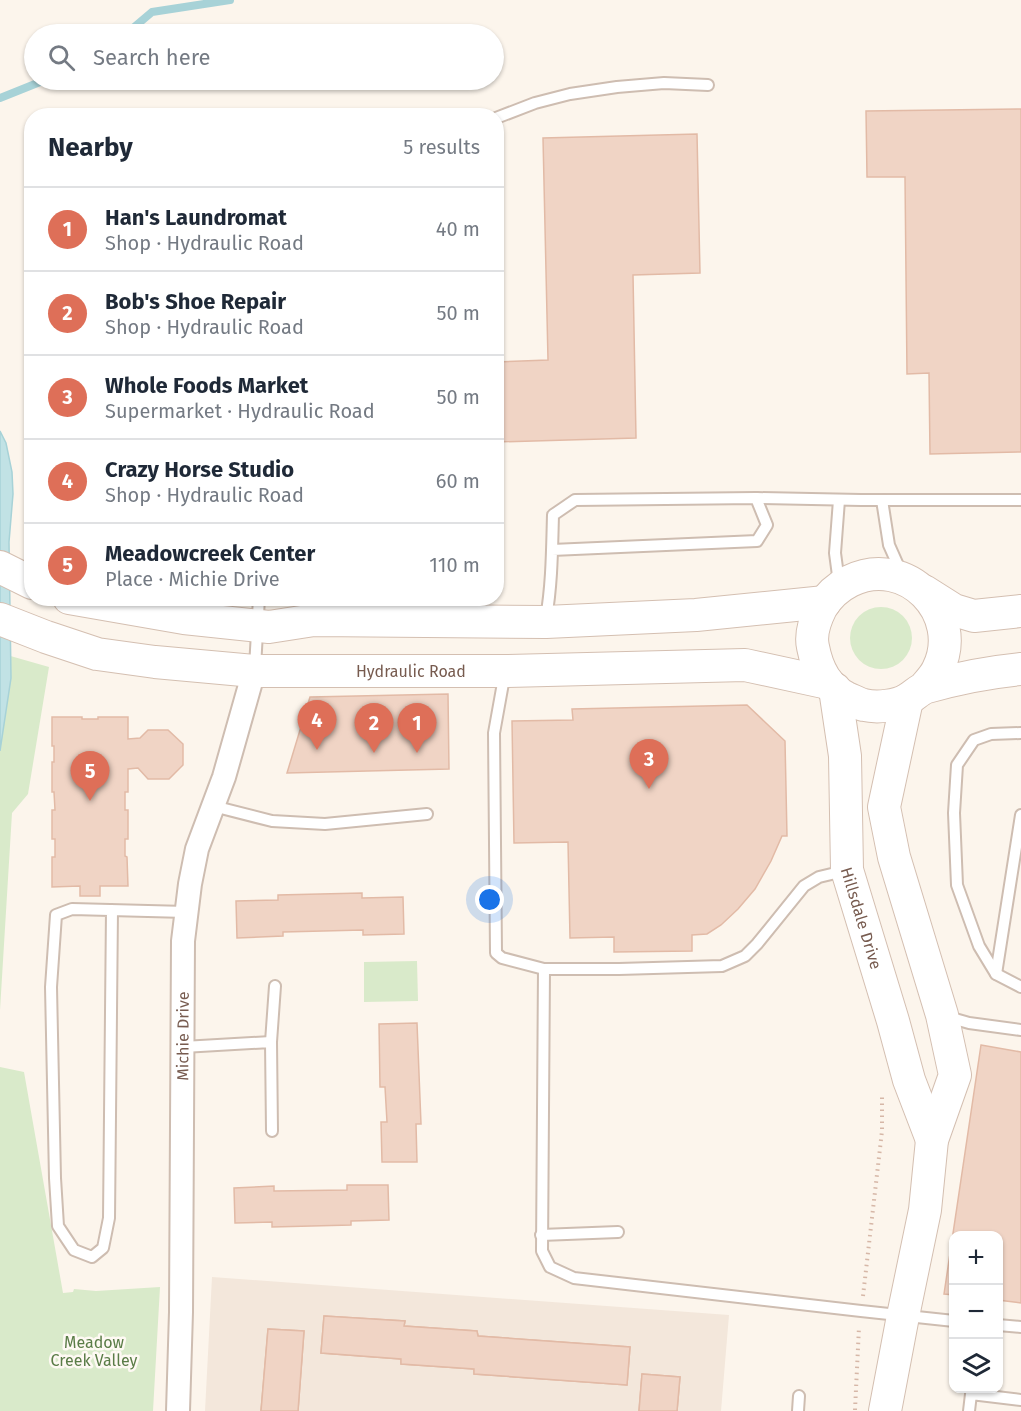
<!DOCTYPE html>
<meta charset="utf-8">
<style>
:root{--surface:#fff;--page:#f6f6f7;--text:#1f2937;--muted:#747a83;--line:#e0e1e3;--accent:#de6f58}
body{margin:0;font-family:"Fira Sans",sans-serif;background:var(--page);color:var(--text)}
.controls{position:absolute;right:18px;bottom:18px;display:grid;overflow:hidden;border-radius:12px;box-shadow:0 2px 4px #0004}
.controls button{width:54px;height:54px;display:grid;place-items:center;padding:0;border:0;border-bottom:2px solid var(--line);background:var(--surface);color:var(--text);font:30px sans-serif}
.you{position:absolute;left:490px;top:900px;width:21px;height:21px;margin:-15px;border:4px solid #fff;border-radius:50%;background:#1a73e8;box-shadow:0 0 0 9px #1a73e833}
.badge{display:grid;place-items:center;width:39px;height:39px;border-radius:50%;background:var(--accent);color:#fff;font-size:20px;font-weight:700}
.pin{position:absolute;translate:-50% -50px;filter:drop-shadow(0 2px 3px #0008)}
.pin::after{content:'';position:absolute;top:32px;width:21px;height:18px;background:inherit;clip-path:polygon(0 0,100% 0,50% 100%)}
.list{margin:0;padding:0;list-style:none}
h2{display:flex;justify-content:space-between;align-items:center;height:78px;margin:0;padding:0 24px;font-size:26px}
h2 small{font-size:20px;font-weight:400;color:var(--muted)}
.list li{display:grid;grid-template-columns:39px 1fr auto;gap:18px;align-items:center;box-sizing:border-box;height:84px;padding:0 24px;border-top:2px solid var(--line)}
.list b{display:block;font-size:22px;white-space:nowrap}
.list p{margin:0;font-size:20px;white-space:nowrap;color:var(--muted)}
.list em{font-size:20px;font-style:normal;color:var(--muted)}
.icon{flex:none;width:33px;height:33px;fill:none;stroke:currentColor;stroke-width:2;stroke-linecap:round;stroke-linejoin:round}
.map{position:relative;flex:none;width:1021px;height:1411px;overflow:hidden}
.search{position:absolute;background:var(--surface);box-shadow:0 2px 4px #0004;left:24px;top:24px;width:480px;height:66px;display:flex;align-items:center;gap:15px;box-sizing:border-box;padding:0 21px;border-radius:33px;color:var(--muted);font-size:22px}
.panel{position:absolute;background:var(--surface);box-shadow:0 2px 4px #0004;left:24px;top:108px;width:480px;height:498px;border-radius:24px}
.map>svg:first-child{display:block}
.residential{fill:#f3e7db}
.green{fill:#d9eaca}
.water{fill:#c1e2e5;stroke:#a7d2d7;stroke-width:1.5}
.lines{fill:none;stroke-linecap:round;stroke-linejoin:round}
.stream{stroke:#a7d2d7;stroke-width:8}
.building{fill:#f0d4c5;stroke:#e2baa6;stroke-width:1.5}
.lane-casing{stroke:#cebdb1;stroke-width:14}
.street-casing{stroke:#cebdb1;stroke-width:26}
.secondary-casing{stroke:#d4bfb1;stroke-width:34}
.path{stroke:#d6b7a7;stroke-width:4;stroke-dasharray:1.5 4.5;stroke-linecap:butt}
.lane{stroke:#fff;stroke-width:10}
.street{stroke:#fff;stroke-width:22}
.secondary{stroke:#fff;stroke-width:32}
.labels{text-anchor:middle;stroke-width:5;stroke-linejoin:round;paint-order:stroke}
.street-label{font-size:16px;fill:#775b4f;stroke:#fef9f3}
.park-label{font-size:16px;fill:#5a7c47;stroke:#fef9f3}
</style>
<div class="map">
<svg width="1021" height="1411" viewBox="0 0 1021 1411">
<rect width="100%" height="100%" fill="#fcf5ec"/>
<path class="residential" d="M212,1277L729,1315L721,1411H205Z"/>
<g class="green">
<circle cx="881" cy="638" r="31"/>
<path d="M0,653L49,667L28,794L12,813L0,1010Z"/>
<path d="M417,961L418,1001L364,1002V962Z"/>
<path d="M0,1067L24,1072L63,1293L73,1292L74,1289L96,1291L160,1287L153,1411H0Z"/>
</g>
<path class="water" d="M0,431L6,443L12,472L13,494L9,542L11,678L0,751Z"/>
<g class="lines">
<g class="stream">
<path d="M126,34L152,12L230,0"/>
<path d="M0,98L45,80"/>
</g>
</g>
<g class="building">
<path d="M1021,109V452L930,454L929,373L907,374L905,177H867L866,111Z"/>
<path d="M697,134L700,273L633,275L636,438L496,442V362L548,360L543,138Z"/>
<path d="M448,694L449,769L287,773L310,697Z"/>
<path d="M747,705L785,741L787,836H782L771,861L755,889L738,909L721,925L707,934L692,935V951L614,952V937L570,938L568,842L514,843L512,721L573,720L572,709Z"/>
<path d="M52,717H82V719H98V717H128V739L140,738L148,730H168L183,744V765L169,779H148L138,768L128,769V792H125V810H128V839H125V856L127,857L128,886H100V896H80V886L52,887V857H55V839H52V810H55L54,792H52V762H54V746H52Z"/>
<path d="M362,893V898L403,897L404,934L363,935V930L283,932V936L237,938L236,901L278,900V895Z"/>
<path d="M417,1023L421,1124H416L417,1162H382L381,1122H387L385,1087H380L379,1024Z"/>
<path d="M981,1045L1021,1052V1303L998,1300V1236H954V1295L944,1294Z"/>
<path d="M347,1185H388L389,1220L351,1221V1225L272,1227V1222L235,1223L234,1188L274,1186V1191L347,1190Z"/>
<path d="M324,1316L405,1321L404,1326L477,1331L478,1336L630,1347L627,1385L474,1374V1369L401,1364V1359L321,1353Z"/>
<path d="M324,1316L405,1321L404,1326L477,1331L478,1336L630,1347L627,1385L474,1374V1369L401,1364V1359L321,1353Z"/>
<path d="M268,1329L304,1331L298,1411H261Z"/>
<path d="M268,1329L304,1331L298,1411H261Z"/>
<path d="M642,1374L680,1377L677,1411H639Z"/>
<path d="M642,1374L680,1377L677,1411H639Z"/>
</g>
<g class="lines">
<g class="lane-casing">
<g id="lane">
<path d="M496,118L535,103L570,94L617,87L664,83L708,85"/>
<path d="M756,498L861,500H1021"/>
<path d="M839,500L835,553L839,583"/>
<path d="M882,500L889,545L901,572"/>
<path d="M546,618C552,584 552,549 553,515L575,500L756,498L767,525L757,541L552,550"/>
<path d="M255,667L259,598"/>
<path d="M505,672L494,733L496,953L502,958L544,969"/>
<path d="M1021,733L991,734L974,740L957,765L954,813L957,885L979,946L996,974L1021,987"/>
<path d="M213,806L272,821L325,824L427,814"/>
<path d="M844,871L819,877L804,886L757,944L745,956L722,966L619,969H544L542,1251L550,1267L574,1278L861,1311L954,1321"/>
<path d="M112,910L109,1218L103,1248L92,1257L74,1250L58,1226L55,1178L51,987L56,915L72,909L186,912"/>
<path d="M996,974L1021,815"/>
<path d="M948,1017L969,1023L1021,1030"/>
<path d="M271,1042L275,986"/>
<path d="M183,1047L271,1042L272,1131"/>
<path d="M541,1235L618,1232"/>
<path d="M998,1325L1021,1327"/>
<path d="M798,1411L799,1396"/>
<path d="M969,1411L971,1394L1021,1400"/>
</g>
</g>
<g class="street-casing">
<g id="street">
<path id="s1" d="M178,1411L181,1312L183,941L190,884L197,849L224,777L254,671"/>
</g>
</g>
<g class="secondary-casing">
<g id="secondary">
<path d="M0,567L32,583"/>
<path d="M924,591L954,610L974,616L1021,611"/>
<path d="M69,598L184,618L269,627L314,620L546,622L696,615L825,602"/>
<path id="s2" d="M0,619L46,637L97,654L155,662L254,671H506L745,665L828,683"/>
<path d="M924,688C929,682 935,676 938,669C965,614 906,553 850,581C838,587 828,596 821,608C815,620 810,634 813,647C817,668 827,689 847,698C852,700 859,704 864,705C877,708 897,706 908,699C915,695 920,689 927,687C958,678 990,672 1021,669"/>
<path id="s3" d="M835,689L845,756L847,870L893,1021L909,1080L932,1140"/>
<path d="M885,1411L903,1316L925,1210L932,1140L955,1075L942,1015L894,857L884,807L907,700"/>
</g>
</g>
<g class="path">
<path d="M863,1296L882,1131V1095"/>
<path d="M855,1410L859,1327"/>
</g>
<use href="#lane" class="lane"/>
<use href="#street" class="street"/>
<use href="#secondary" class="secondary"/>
</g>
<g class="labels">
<g class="street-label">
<text dy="6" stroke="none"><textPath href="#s2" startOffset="418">Hydraulic Road</textPath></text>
<text dy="6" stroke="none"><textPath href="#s3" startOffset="232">Hillsdale Drive</textPath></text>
<text dy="6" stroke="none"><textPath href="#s1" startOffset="375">Michie Drive</textPath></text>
</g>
<g class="park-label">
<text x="94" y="1348">Meadow<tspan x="94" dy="18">Creek Valley</tspan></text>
</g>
</g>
</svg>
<div class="controls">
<button>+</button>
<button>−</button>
<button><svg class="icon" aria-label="layers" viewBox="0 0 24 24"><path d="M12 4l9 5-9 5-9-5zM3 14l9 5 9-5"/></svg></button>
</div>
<div class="you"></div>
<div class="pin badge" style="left:417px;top:753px">1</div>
<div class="pin badge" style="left:374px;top:753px">2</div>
<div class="pin badge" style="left:649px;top:789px">3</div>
<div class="pin badge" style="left:317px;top:750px">4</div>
<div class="pin badge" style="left:90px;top:801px">5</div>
<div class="search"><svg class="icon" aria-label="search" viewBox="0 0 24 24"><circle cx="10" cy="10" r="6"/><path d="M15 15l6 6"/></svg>Search here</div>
<section class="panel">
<h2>Nearby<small>5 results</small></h2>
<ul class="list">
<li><span class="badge">1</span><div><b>Han's Laundromat</b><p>Shop · Hydraulic Road</p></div><em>40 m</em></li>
<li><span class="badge">2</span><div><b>Bob's Shoe Repair</b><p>Shop · Hydraulic Road</p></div><em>50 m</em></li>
<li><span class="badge">3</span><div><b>Whole Foods Market</b><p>Supermarket · Hydraulic Road</p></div><em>50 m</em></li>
<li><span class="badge">4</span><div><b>Crazy Horse Studio</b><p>Shop · Hydraulic Road</p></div><em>60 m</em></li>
<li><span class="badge">5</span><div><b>Meadowcreek Center</b><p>Place · Michie Drive</p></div><em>110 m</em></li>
</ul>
</section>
</div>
